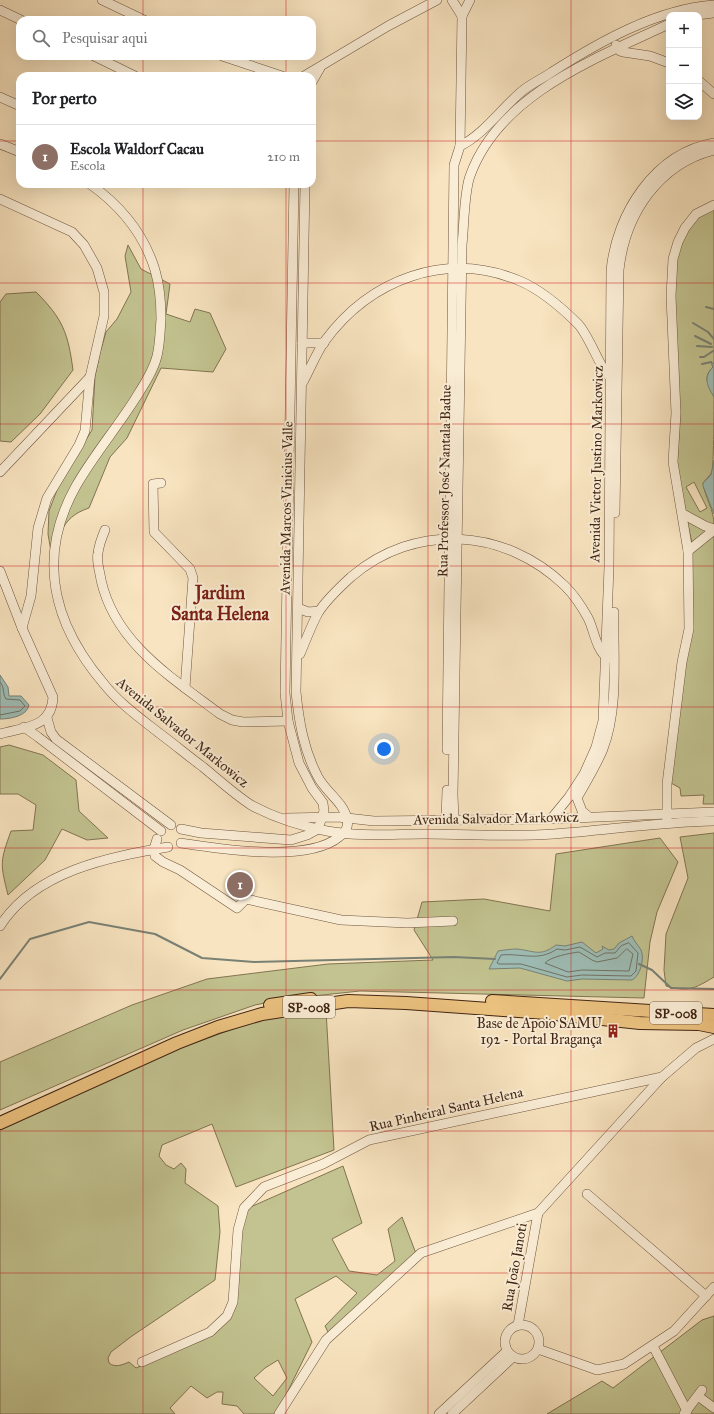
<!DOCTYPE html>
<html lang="pt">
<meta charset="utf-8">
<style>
:root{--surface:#fff;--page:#f2f2f2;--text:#202124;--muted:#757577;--line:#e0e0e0;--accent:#8f2418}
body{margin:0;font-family:"IM FELL Great Primer",serif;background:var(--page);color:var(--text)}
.controls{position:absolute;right:12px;top:12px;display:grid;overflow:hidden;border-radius:8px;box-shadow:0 4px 16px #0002}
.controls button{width:36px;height:36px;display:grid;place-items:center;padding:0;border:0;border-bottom:1px solid var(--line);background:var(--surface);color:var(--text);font:20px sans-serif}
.you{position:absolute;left:384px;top:749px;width:14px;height:14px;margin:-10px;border:3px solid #fff;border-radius:50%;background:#1a73e8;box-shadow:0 0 0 6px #1a73e833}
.badge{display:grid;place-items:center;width:26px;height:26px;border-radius:50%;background:var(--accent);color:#fff;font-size:13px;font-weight:700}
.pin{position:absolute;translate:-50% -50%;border:2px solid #fff;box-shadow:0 1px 4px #0006}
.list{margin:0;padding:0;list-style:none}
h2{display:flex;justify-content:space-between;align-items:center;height:52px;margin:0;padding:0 16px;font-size:17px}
h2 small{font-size:13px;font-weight:400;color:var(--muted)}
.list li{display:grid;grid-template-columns:26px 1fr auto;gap:12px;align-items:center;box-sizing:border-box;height:64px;padding:0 16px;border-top:1px solid var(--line)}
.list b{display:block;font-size:15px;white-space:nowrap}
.list p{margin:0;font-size:13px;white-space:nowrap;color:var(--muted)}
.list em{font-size:13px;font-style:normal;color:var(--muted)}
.icon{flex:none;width:22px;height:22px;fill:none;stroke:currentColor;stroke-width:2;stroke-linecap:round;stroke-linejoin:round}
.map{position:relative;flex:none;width:714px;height:1414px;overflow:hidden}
.search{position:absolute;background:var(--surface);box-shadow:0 4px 16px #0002;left:16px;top:16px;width:300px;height:44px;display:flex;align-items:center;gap:10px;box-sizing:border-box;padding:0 14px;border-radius:12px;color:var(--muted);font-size:15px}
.panel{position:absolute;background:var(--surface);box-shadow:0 4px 16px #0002;left:16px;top:72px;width:300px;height:116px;border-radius:12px}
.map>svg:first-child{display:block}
.green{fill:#c2c390;stroke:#827452;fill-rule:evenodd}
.water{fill:#9ebeb7;stroke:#798175}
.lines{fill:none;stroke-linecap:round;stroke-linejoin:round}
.shore{stroke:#707265;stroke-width:1}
.stream{stroke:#798175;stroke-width:2}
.minor-casing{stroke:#6f553e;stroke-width:10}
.major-casing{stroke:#412513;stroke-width:14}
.minor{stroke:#faedd6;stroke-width:9}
.major{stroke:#ecc280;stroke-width:12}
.grid{fill:none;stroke:#d62828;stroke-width:1;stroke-opacity:0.55}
.labels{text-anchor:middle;stroke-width:4;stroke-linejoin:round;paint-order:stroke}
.shield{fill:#faedd6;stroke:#78614e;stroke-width:1}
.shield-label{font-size:13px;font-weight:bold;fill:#412513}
.street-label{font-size:14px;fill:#412513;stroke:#faedd6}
.poi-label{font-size:14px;fill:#412513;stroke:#faedd6;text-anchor:end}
.district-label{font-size:18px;font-weight:bold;fill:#7a1f14;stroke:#faedd6}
</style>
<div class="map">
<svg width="714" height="1414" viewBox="0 0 714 1414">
<rect width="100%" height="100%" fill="#f8e4c0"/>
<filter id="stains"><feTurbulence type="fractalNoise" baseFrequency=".005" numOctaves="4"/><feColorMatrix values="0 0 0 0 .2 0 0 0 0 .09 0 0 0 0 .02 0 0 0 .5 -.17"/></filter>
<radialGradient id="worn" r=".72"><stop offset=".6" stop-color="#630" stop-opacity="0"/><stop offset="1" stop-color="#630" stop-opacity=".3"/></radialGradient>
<g class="green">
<path d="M714,207V364L711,362L713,367C701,379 710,384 714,397C714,405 714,461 712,471C711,475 706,479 703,483C705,498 714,509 714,525L694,518L685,509L677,467L680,415L673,313L676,261L680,245L688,230L699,216ZM694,482L707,508L700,512L686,487Z"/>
<path d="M128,245L141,269L170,284L166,314L190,322L195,309L210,313L226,349L213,372L161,368L127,438L110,457L89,508C59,518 60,537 53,563L48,534L49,511L60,482L92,430L95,376L100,353L106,332L117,319L131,292L125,256Z"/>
<path d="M36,292C63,319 68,333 73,370L40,414L11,442L0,441V302L6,294Z"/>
<path d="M687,520L706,529V531L692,543Z"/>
<path d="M714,532V804H703L704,795L681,796L680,788L671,783L691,556L694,548Z"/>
<path d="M9,745L43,755L76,780L79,811L108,838L87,840L62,829L45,860L8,895C0,863 0,862 11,831L33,830L36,805L18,794H0V747Z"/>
<path d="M714,833V977C694,989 688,992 666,986L664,970L666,934L688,878L680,837Z"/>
<path d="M660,838L678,862L657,912L650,942L644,998L360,991L285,999L255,1005L183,1030L0,1110V1062L132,1005L207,979L328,964L433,960L414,930L422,902L484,899L550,911L556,854Z"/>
<path d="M326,1010L334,1150L236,1187L212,1124L162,1145L159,1156L166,1165L174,1169L181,1163L186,1169L185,1183L218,1206L220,1232L215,1280L132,1336L111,1352L108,1358L109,1363C115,1368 122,1365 129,1362L136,1368L205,1339L233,1312L239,1231L246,1209L343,1166L362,1223L332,1239L349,1271L377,1275L395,1261L388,1229L402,1217L417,1256L329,1334L325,1326L357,1293L336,1276L295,1299L312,1342L283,1401L274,1414H244L237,1406L222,1404L223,1392H217L207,1398L191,1386L170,1408L175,1414H0V1129L151,1059L263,1018ZM278,1360L287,1378L273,1396L254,1378L265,1368Z"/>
<path d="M714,1316V1414H547L602,1381L613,1388L702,1320Z"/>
</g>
<g class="water">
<path d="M711,362L714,364V397C707,386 703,377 713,367Z"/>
<path d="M714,460V514L703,486V483L711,475Z"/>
<path d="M0,675L8,687L9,696H21L29,705C27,716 11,719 0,719Z"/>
<path d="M632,936C634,941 638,945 641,950C645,959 640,976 632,980L582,979L567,981L520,968L489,969L498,951C504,950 511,949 517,949C535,951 540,957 556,945L565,946L582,942L596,953L603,949L602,946L609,950L614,949L619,943Z"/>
</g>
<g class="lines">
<g class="shore">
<path d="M0,682C5,687 2,693 6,699L20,700L25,706L20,711L0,715"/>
<path d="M629,943L638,953L636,971L631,976L582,975L567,977L521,964H499L497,963L501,955C523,953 538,962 557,949L565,950L580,947L597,957L605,953H615L621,946Z"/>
<path d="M627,949L633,954L629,971L582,970L568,972L545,963C550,957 570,953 579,952L592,960L597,962L617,958Z"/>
</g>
<g class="stream">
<path d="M706,307L714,309"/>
<path d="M693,323L708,332L714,339"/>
<path d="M695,336L711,344"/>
<path d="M697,346L712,347"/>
<path d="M700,357H704L713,351"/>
<path d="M702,364L711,362"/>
<path d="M639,964L652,970L671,988L714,989"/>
<path d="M0,979L30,939L89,922L155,934L202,958L254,962L454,957L495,959"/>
</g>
<g class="minor-casing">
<g id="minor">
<path d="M102,0L144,20"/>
<path d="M452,0L462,16"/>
<path d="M0,10L21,20"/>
<path d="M697,15L714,13"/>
<path d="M616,45L620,51L623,52L650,56L669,63"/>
<path d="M94,56L135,76"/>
<path d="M222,56L282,76"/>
<path d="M304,76L388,26L437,0"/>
<path d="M699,81L714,94"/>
<path d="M312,82L320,68"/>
<path d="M0,97L20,106"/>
<path d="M0,144L20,152"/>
<path d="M460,146C484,134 500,110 521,92C530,84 542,79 552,72C599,42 657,9 714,5"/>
<path d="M90,184C121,206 144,234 155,270C160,287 161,302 161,319C160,331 160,344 157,356C153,372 143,386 135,399C116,429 93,456 76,486C36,557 53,624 104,684C119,703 140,718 159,733C174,744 188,756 203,767C219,780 234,794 251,805C275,818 301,826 327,831C359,837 392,834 425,834C468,834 512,837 554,834C608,830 660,822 714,821"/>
<path d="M0,199L72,232L84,245L97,268L104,292V316L90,377L85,431L79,445L47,498L38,528L31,596L22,628"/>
<path d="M302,343H324"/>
<path d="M303,382C310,369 316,354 324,342C370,279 446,250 520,281C541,290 562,308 578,324C590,336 603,377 613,379"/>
<path d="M0,472L90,377"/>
<path d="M161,483L153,484L154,532L190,569L193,578L185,688"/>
<path d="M615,513L619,270C625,215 658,164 714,150"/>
<path d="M683,514L705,526L714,529"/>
<path d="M105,530C102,537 99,545 98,553C96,561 100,572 101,580C115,643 171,677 220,714L232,720L243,722L288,721"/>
<path d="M688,551L714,530"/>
<path d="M0,571L22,628L53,697C52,728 24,727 0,734"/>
<path d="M298,608L308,612L319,611"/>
<path d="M300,654C306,640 311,626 318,613C326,600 340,587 351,577C415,522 505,528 565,586C574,595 582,607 588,618C594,629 596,651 608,658"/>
<path d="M47,718L51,732L56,739L171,825"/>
<path d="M24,727L38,737L161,831"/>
<path d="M447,750L454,165L460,146L462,16L470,0"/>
<path d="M589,817L582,811L577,798C586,782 596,766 603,749C619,707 613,656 614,612"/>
<path d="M286,818L338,817L374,821L551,819L714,812"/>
<path d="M446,819L447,790"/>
<path d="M454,819L453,795L462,245C464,227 464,192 470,176C499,94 597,58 669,24"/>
<path d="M551,819L569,797L584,774L596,747L603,721L609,567L611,271C616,214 655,153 714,143"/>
<path d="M667,822V784L682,662L689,629L688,551L673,462L676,413L671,296L673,259L678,242L685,228L696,214L714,205"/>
<path d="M181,829L201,833L291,840L307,835L318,829L324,811L323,803L312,788L299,763L288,721L285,693L294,184"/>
<path d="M157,839L154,849L155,856L163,862L180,870L237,908L246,899L341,920L407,923L453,921"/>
<path d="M181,843C220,849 307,863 339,837C345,833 349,827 347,819C344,803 326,792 318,777C304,751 299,722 296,692L305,184"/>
<path d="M0,926C35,871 109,857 168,847"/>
<path d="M587,1194L706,1296"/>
<circle cx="522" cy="1342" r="17"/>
<path d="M518,1325L538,1213"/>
<path d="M653,1346L687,1411"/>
<path d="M538,1349L597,1370L624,1364L674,1331L714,1287"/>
<path d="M142,1362L210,1332L227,1316L233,1302L238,1230L244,1208L264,1187L323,1164L369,1140L662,1077"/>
<path d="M698,1396L714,1408"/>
<path d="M279,1414L326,1340L421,1253L538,1213L662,1077L696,1048L714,1039"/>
<path d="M439,1414L507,1351"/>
<path d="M452,1414L513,1357"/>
<path d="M684,1414L702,1390"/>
</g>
</g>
<g class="major-casing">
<g id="major">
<path d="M492,1001L714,1015"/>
<path d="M270,1005L311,999"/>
<path d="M0,1123L177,1043L218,1027L262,1014L348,1001L406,1003L546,1013L640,1023L699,1024L714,1027"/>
</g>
</g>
<use href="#minor" class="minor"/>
<use href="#major" class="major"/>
</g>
<path class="grid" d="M143,0V20M286,0V20M428,0V1414M571,0V1414M143,56V76M286,56V76M0,141H20M312,141H714M143,184V1414M286,184V1414M0,283H714M0,424H714M0,566H714M0,707H714M0,848H714M0,990H714M0,1131H714M0,1273H714"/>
<defs>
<g id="building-bare" transform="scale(1.08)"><path d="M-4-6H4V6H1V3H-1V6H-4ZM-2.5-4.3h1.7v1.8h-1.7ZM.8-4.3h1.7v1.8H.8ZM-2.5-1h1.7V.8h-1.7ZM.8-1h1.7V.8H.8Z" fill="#8f2418" stroke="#faedd6" stroke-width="2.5" paint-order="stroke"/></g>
</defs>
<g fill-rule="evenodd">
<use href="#building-bare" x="613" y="1031"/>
</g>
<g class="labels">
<g class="shield">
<rect x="283" y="996" width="52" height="22" rx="3"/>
<rect x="650" y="1002" width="52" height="22" rx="3"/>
</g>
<g class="shield-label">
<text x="309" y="1012">SP-008</text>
<text x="676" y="1018">SP-008</text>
</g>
<g class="street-label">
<text transform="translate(596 464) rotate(-89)" y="5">Avenida Victor Justino Markowicz</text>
<text transform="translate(444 481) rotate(-89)" y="5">Rua Professor José Nantala Badue</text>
<text transform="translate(286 508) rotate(-89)" y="5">Avenida Marcos Vinicius Valle</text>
<text transform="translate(183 732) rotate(39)" y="5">Avenida Salvador Markowicz</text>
<text transform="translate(496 818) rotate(-1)" y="5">Avenida Salvador Markowicz</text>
<text transform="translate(446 1109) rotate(-13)" y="5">Rua Pinheiral Santa Helena</text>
<text transform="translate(514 1267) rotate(-80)" y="5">Rua João Janoti</text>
</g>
<g class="poi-label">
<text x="602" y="1028">Base de Apoio SAMU<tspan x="602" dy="16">192 - Portal Bragança</tspan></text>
</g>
<g class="district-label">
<text x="220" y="599">Jardim<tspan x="220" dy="21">Santa Helena</tspan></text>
</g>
</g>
<rect width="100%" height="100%" filter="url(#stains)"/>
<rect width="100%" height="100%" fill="url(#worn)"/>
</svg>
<div class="controls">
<button>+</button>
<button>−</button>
<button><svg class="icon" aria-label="layers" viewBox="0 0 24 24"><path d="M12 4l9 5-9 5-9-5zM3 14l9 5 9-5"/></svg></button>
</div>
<div class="you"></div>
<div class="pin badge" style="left:240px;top:885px;background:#8d6e63">1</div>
<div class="search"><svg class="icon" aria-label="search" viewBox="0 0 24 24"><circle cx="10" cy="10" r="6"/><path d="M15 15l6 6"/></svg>Pesquisar aqui</div>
<section class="panel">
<h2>Por perto<small></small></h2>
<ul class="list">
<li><span class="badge" style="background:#8d6e63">1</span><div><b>Escola Waldorf Cacau</b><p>Escola</p></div><em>210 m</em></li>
</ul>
</section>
</div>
